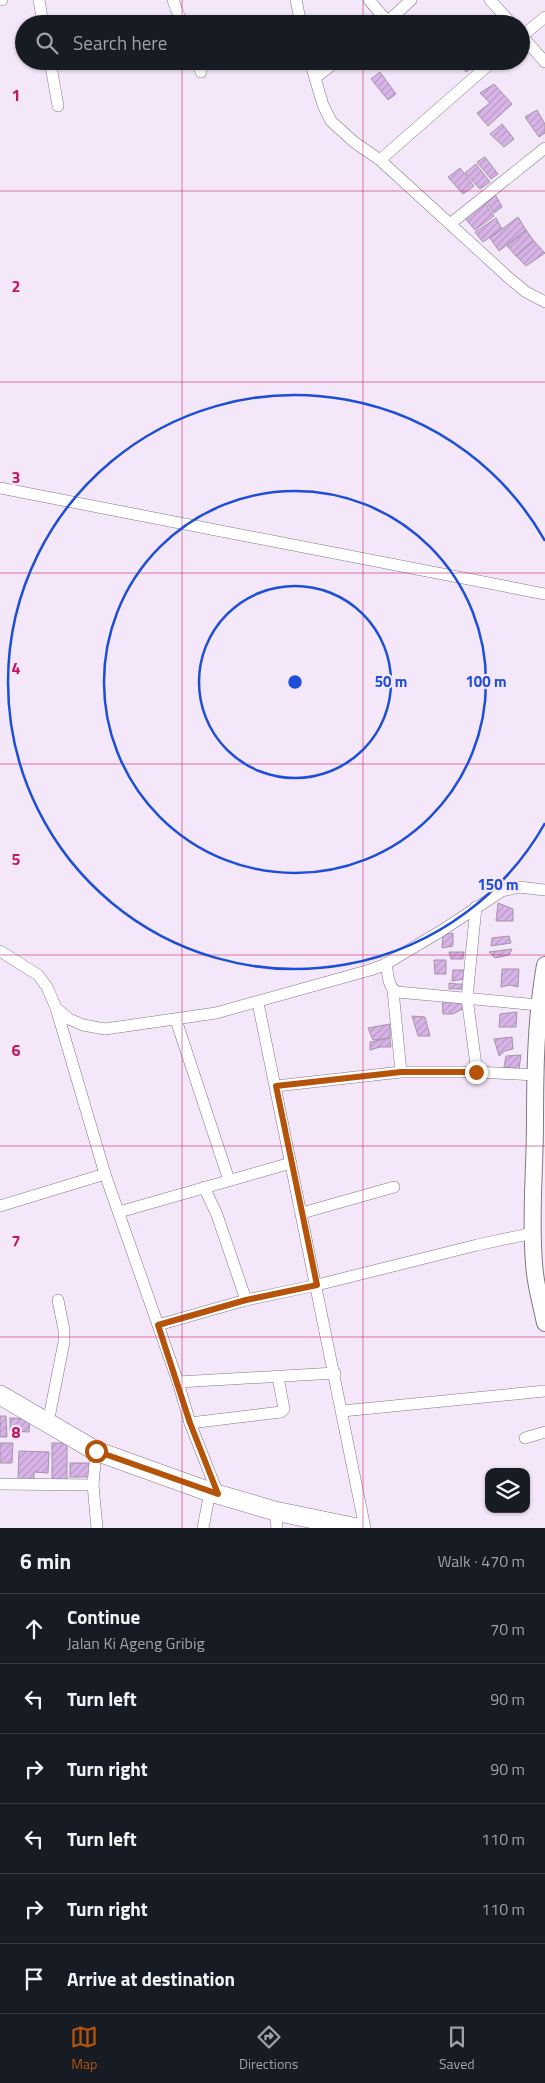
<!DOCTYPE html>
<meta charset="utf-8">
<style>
:root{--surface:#171b24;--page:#242831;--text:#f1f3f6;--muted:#9ea1a6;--line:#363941;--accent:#b45309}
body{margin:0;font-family:"Titillium Web",sans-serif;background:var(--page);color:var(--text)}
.controls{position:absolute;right:15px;bottom:15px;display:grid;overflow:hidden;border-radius:10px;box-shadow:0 1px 4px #0004}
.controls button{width:45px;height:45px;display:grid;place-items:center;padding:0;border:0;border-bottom:1px solid var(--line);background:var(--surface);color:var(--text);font:25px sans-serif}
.stop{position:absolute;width:15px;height:15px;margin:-11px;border:4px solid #b45309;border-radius:50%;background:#fff}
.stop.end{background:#b45309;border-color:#fff;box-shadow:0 1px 5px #0008}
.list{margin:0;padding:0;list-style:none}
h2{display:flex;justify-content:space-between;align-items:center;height:65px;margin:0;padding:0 20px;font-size:21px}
h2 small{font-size:16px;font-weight:400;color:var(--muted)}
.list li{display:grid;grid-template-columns:32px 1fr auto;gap:15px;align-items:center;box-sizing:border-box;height:70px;padding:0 20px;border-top:1px solid var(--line)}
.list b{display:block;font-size:19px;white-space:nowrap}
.list p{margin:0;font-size:16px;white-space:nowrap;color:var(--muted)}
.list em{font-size:16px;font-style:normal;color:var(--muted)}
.icon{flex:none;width:28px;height:28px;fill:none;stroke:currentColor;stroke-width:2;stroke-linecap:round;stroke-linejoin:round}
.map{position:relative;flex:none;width:545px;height:1528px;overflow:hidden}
.search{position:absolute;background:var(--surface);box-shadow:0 1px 4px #0004;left:15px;right:15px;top:15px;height:55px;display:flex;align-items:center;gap:12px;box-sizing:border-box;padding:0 18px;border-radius:28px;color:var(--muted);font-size:19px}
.sheet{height:485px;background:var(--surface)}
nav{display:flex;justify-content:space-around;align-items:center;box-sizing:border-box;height:70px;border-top:1px solid var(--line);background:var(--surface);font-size:14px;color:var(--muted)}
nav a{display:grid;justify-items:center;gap:2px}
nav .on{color:var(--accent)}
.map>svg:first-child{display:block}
.building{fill:url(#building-hatch);stroke:#a296a7}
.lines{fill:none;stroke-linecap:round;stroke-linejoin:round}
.street-casing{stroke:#837787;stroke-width:12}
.secondary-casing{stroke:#837787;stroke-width:18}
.primary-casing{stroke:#837787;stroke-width:20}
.street{stroke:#fff;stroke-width:11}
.secondary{stroke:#fff;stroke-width:16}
.primary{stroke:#fff;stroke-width:19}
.route{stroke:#b45309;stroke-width:6}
.grid{fill:none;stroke:#c2185b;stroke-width:1;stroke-opacity:0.55}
.ring{fill:none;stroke:#1d4ed8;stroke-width:2.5}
.grid-label{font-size:16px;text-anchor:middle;font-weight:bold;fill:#c2185b;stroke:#f4e7f9;stroke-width:4.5;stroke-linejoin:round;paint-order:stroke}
.centre{fill:#1d4ed8;stroke:#f4e7f9;stroke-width:2.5}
.ring-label{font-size:15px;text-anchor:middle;font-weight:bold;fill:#1d4ed8;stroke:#f4e7f9;stroke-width:4.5;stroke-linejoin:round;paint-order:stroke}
</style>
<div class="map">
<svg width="545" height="1528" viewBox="0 0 545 1528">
<defs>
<pattern id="building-hatch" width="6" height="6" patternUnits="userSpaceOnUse" patternTransform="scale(1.25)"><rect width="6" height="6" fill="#d8b3e7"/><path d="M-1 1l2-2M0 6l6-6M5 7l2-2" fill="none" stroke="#b999c6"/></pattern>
</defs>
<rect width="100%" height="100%" fill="#f4e7f9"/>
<g class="building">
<path d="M458,61H477L478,62L466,72Z"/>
<path d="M380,72L396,94L388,100L371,79Z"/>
<path d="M494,84L512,104L488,126L477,113L490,103L480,93Z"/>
<path d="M537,110L545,124V133L539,137L525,117Z"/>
<path d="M502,124L514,139L504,147L490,134Z"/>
<path d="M485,157L498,174L491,179L477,162Z"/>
<path d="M476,164L490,182L480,189L465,173Z"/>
<path d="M460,168L474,186L463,194L448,177Z"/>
<path d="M495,194L502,207L494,213L485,200Z"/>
<path d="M485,203L494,216L475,230L464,217Z"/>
<path d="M518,217L526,230L499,251L490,238Z"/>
<path d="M496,218L502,229L483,242L475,232Z"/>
<path d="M526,230L534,241L516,256L507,246Z"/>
<path d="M534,241L545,253L526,266L516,256Z"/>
<path d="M498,903L513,909V921H496Z"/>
<path d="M453,933V946L442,948L443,935Z"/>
<path d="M509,936L511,943L491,946L492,938Z"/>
<path d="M512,949L509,955L495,958L489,952Z"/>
<path d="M449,952H464L463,959H451Z"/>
<path d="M434,960H446V974H435Z"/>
<path d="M502,969H519L518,987L510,985L501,987Z"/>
<path d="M453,970H464L465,979L452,981Z"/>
<path d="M449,983L457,984H467L464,989H449Z"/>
<path d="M442,999L462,1000L464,1008L453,1014H443Z"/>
<path d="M517,1012L516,1027H499L500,1014Z"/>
<path d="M412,1016L425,1017L430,1036H418Z"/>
<path d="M390,1024V1038L373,1040L368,1028Z"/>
<path d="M512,1037L513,1049L505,1051L499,1056L494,1039Z"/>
<path d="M390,1038L391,1047H380L370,1050V1042Z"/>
<path d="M521,1055L519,1069L504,1067L506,1056Z"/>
<path d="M0,1416H6L7,1437H0Z"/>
<path d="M10,1418L30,1419L29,1432L10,1431Z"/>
<path d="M0,1443H13L12,1463H0Z"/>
<rect x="52" y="1443" width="15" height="37"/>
<path d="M19,1451L49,1452L48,1473L34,1472V1480L18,1479Z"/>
<rect x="70" y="1463" width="20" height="14"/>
</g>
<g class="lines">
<g class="street-casing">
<g id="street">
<path d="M0,0H2"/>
<path d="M39,0L43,24"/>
<path d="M173,0L182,24"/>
<path d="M296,0L301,24"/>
<path d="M369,0L387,21"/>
<path d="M490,0L512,24"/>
<path d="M385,24L411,0"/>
<path d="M521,35L545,62"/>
<path d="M521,37L545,17"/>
<path d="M50,61L58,106"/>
<path d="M197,61L201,72"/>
<path d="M310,61L323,105L331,121L354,142L380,160L509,278L526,292L545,302"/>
<path d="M315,78L337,61"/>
<path d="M380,160L493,61"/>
<path d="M450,224L545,148"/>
<path d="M0,488L545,594"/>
<path d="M476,907L467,998L477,1072"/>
<path d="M0,951L38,975L47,987L56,1008L69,1019L83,1025L105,1029L216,1013L370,970L384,965L441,931L502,891L519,887L545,890"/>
<path d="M386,963C388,972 387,987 397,992L539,1005"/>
<path d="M393,990L401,1072"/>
<path d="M258,1003L365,1528"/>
<path d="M56,1008L105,1174L178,1382L190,1423L218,1494"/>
<path d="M176,1020L229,1180"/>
<path d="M276,1086L401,1072H477L535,1075"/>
<path d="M204,1187L217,1215L246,1300"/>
<path d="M0,1206L105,1174"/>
<path d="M119,1212L291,1163"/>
<path d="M302,1213L394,1187"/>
<path d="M158,1325L246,1300L317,1285L477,1245L533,1233"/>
<path d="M178,1382L335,1373"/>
<path d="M342,1411L545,1391"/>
<path d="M48,1423L64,1342V1330L58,1300"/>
<path d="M190,1423L281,1412L284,1409L278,1377"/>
<path d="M525,1438L545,1432"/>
<path d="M96,1451L93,1485L97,1528"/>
<path d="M0,1484L93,1485"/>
<path d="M275,1511L277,1528"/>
<path d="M203,1528L210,1492"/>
</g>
</g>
<g class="secondary-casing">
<path id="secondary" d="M545,965C536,1017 535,1069 535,1122C535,1169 530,1216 534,1263C535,1284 541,1303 545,1323"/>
</g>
<g class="primary-casing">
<path id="primary" d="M0,1395L96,1451L210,1492L275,1511L357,1528"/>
</g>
<use href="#street" class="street"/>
<use href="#secondary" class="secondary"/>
<use href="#primary" class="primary"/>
</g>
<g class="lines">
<path class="route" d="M96,1451L218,1494L190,1423L158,1325L246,1300L317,1285L276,1086L401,1072H476"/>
</g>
<path class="grid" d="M182,0V24M363,0V24M182,61V1528M363,61V1528M0,191H545M0,382H545M0,573H545M0,764H545M0,955H545M0,1146H545M0,1337H545"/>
<g class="ring">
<circle cx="295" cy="682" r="96"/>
<circle cx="295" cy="682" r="191"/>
<path d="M545 823A287 287 0 1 1 545 541"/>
</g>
<g class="grid-label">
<text x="16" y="101">1</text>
<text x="16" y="292">2</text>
<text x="16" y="483">3</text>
<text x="16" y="674">4</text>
<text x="16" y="865">5</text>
<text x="16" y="1056">6</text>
<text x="16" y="1247">7</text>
<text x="16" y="1438">8</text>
</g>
<circle cx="295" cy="682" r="8" class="centre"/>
<g class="ring-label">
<text x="391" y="687">50 m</text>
<text x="486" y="687">100 m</text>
<text x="498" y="890">150 m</text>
</g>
</svg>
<div class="controls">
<button><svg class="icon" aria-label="layers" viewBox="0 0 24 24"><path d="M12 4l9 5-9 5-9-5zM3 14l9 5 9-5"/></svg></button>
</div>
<div class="stop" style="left:96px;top:1451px"></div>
<div class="stop end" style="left:476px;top:1072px"></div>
<div class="search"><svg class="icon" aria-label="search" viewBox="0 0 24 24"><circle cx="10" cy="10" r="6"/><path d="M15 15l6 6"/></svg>Search here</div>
</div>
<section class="sheet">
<h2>6 min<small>Walk · 470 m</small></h2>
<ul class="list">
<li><svg class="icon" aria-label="ahead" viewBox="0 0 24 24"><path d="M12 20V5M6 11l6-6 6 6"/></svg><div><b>Continue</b><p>Jalan Ki Ageng Gribig</p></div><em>70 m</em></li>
<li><svg class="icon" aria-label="left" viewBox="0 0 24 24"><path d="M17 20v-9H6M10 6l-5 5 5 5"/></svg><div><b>Turn left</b></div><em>90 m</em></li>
<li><svg class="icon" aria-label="right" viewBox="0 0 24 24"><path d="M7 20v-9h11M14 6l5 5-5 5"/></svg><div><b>Turn right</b></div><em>90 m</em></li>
<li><svg class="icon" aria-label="left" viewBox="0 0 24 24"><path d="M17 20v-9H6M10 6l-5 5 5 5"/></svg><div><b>Turn left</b></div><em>110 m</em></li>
<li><svg class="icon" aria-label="right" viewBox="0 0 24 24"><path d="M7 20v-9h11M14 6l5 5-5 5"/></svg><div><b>Turn right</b></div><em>110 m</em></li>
<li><svg class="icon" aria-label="arrive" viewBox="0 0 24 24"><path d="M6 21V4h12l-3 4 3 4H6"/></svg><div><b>Arrive at destination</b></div></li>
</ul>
</section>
<nav>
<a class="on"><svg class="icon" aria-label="map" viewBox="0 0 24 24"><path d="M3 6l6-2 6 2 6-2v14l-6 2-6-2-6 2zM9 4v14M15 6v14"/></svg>Map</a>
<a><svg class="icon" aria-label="directions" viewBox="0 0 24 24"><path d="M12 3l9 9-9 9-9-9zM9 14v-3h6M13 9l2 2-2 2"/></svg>Directions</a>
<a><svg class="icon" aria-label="saved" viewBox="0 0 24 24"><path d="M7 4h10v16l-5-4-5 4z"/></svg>Saved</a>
</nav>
